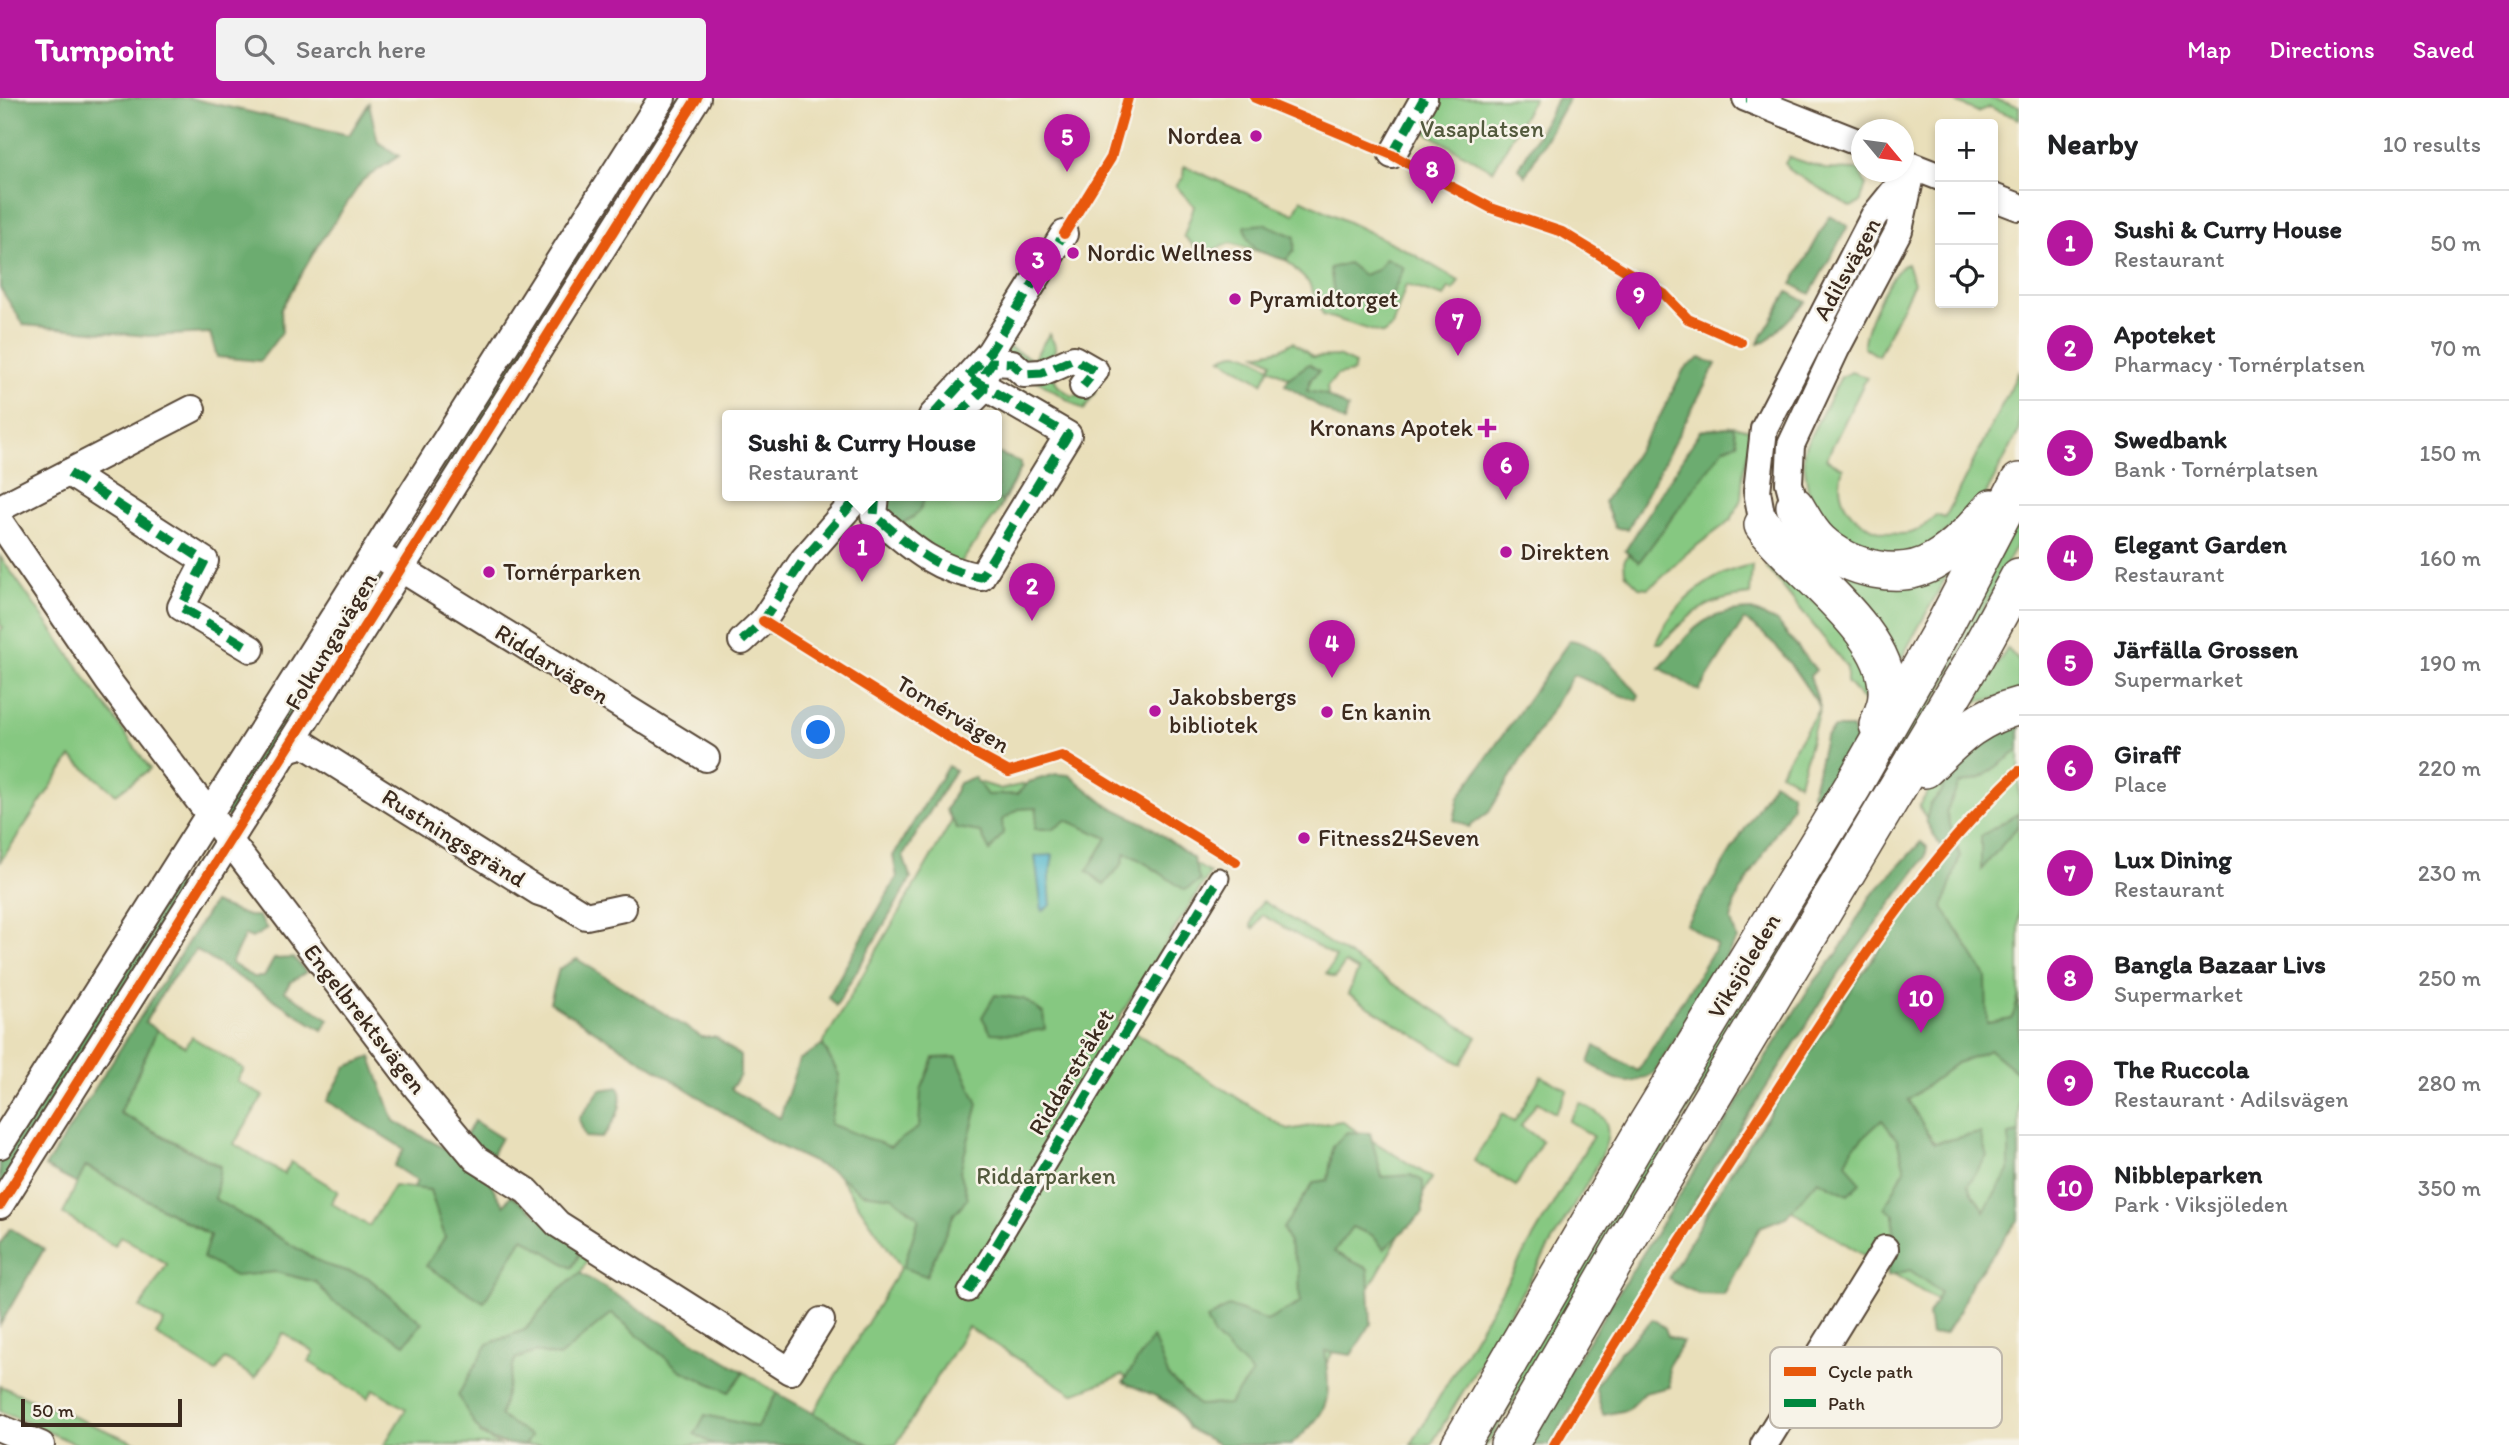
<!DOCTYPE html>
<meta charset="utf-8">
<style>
:root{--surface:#fff;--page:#f2f2f2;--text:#202124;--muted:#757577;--line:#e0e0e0;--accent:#b5179e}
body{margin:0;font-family:Itim,sans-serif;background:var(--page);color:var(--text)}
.controls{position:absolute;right:21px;top:21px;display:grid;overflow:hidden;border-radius:7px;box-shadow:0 4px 10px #0003}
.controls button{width:63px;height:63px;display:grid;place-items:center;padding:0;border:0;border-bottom:2px solid var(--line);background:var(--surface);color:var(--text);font:35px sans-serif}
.compass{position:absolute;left:1851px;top:21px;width:63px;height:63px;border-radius:50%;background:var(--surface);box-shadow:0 4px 10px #0003;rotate:119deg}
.scale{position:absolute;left:21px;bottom:18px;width:161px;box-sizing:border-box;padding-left:7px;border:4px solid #3b2a1e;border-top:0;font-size:19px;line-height:24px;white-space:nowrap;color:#3b2a1e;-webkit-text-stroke:5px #f7f3e8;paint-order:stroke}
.you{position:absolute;left:819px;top:635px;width:24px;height:24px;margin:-18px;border:5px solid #fff;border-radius:50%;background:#1a73e8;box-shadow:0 0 0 10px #1a73e833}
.badge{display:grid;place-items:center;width:46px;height:46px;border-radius:50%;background:var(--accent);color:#fff;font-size:23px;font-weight:700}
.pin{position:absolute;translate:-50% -58px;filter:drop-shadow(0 2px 4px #0008)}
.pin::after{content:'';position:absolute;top:37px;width:24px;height:21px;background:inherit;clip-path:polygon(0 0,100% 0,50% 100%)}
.popup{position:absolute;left:722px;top:312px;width:280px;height:91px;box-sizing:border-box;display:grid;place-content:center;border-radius:7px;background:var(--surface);filter:drop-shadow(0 2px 5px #0005);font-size:23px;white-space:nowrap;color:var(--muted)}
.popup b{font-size:26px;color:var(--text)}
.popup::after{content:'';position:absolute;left:50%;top:100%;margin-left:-14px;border:14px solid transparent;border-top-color:var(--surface)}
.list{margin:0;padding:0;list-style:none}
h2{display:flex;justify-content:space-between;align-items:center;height:91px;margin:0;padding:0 28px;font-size:30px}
h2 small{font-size:23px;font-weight:400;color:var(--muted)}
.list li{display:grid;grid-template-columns:46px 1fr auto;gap:21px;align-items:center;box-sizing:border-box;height:105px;padding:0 28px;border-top:2px solid var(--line)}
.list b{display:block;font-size:26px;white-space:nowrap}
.list p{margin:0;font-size:23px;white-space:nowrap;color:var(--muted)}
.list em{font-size:23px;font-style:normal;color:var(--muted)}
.icon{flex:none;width:38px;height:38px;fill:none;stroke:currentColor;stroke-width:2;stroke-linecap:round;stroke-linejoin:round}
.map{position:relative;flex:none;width:2019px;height:1347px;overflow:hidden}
header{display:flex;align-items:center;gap:42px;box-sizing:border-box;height:98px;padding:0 35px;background:var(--accent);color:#fff}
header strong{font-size:33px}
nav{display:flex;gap:38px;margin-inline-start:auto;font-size:24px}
.search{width:490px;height:63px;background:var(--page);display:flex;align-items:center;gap:18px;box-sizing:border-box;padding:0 24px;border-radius:7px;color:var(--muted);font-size:26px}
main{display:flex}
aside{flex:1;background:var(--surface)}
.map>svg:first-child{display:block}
.green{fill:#86c881;stroke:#607950;stroke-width:2}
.forest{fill:#6cac6f;stroke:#546b46;stroke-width:2}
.water{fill:#4cb5ca;stroke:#447074;stroke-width:2}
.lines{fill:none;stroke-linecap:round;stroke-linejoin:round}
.pedestrian-casing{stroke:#554535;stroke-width:23}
.minor-casing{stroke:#554535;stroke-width:30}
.secondary-casing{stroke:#554535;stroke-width:40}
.pedestrian{stroke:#fff;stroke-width:19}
.minor{stroke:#fff;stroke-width:26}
.secondary{stroke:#fff;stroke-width:37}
.quiet{stroke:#00873e;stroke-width:9;stroke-dasharray:18 9;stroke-linecap:butt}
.cycleway-casing{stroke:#f7f3e8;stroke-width:15}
.cycleway{stroke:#e8590c;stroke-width:10}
.poi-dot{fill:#b5179e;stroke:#f7f3e8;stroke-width:2.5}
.labels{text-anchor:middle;stroke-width:5;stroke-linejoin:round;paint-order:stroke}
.park-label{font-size:24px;fill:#52593c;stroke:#f7f3e8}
.poi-label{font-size:24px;fill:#3b2a1e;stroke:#f7f3e8;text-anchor:start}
.street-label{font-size:24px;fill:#3b2a1e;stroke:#f7f3e8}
.key{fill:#f7f3e8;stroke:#bfb7ab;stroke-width:2}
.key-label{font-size:19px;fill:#3b2a1e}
</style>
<header>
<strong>Turnpoint</strong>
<div class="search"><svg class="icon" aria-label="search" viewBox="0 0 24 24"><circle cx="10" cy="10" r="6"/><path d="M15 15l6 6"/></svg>Search here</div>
<nav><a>Map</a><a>Directions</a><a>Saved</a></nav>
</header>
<main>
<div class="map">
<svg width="2019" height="1347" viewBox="0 0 2019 1347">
<rect width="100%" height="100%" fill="#f7f3e8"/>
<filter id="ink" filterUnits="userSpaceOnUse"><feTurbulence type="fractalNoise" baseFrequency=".0143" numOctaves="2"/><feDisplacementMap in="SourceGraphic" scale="14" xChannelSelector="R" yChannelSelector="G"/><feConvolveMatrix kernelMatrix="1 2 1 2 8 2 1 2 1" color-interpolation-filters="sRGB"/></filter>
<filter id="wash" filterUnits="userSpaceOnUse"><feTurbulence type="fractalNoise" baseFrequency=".00686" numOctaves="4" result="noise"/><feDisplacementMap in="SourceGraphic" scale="28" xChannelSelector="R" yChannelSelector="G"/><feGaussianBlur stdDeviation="1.57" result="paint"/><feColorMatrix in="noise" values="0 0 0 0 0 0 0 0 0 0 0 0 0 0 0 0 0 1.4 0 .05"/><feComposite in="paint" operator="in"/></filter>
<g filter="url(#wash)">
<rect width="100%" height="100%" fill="#e9dfba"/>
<g class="green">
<path d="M1437,0H1534L1493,73L1420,31Z"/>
<path d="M1948,0H1988L2019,8V21L1989,9L1977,14Z"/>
<path d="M1789,59L1825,71L1859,72L1866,87L1860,105L1851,109L1789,72L1785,65Z"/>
<path d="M1184,68L1294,116L1301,101L1406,152L1459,183L1453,193L1449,190L1444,199L1406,187L1392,229L1383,236L1323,217L1309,185L1286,162L1231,145L1202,156L1184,138L1194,108L1176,88L1183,80Z"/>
<path d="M1907,166L1914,185L1878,258L1864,249C1862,232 1891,170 1907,166Z"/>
<path d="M1049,236L1056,249L1048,268L1058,288L1072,298L1095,294L1084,312L1028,277L1003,253L1007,248L1033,262Z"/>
<path d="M1293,244L1313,259L1338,258L1355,266L1353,274L1337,277L1327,289L1328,298L1306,293L1311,281L1310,266L1289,280L1270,270L1262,285L1221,260C1241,249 1251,258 1270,269L1272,264L1257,256L1281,251Z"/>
<path d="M2019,273V333L1985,398L1925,453L1883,457L1836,438L1815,412L1808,392L1803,359L1805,348L1841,279L1851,274L1867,279L1826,361L1843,370C1828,411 1872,442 1910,435C1919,434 1929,423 1936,417L1945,420Z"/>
<path d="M1733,328L1753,333L1743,376L1741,401L1731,422L1687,455L1657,484L1648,490L1639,489L1625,475L1624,463L1700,333Z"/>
<path d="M997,355L1020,364L1021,370L997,415L957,470L921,447L883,405L889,398H997Z"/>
<path d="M2019,411V442L1954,570L1487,1347H1476Z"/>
<path d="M1799,451L1950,472L1896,570Z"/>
<path d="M0,458L150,671L116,696L71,659L0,764V533L3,529L0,527Z"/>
<path d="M1752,467L1750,497C1707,501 1691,514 1662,545H1656C1672,506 1711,474 1752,467Z"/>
<path d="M1766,468L1779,471L1861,546L1873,613L1847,584V569Z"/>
<path d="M2007,550L2019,563V597L1976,604Z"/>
<path d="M1820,609L1799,685L1780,674Z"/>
<path d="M2019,623V1078L1941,1205L1731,1075L1854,887L1946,758L1919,708L1947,664Z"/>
<path d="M1055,680L1210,775L1117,923L1288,1032L1341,1023L1432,1080L1280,1347H1233L1122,1277L1073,1296L968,1229L896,1347H870L812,1317L901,1169L835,1073L780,1020L975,683L1001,691Z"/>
<path d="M1263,803L1477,939L1461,966L1348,896L1358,873L1345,865L1335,880L1326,876L1336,859L1262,817L1254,831L1251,828L1255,813Z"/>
<path d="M157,932L185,949L192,939L244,971L237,983L263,998L234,1046L284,1076L291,1064L338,1093L331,1105L369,1128L394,1088L430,1092L445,1139L484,1203L523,1140L572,1169L583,1150L592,1155L580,1175L557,1194L525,1232L488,1246L480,1336L499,1347H384L406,1311L374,1291L368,1300L309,1264L314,1254L283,1235L255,1280L225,1261L216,1274L156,1237L164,1224L140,1210L167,1166L121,1138L114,1148L63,1116L85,1068L210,1137L258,1156L295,1179L316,1184L329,1199L405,1246L422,1225L367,1179L323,1166L215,1101L220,1068L120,1015Z"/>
<path d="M1541,978L1568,992L1555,1015L1537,1004L1521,1028L1542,1043L1516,1088L1474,1063L1502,1016L1514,1024Z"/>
<path d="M1580,1005C1587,1009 1598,1014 1603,1020C1618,1039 1592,1075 1583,1092L1431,1347H1411L1593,1038L1569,1023Z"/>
<path d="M612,1215L680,1272L729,1294L744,1274L777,1295L757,1329L695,1336L714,1347H525L530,1338L500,1318L515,1261L536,1254L559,1259Z"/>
<path d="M0,1288L141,1347H78L0,1313Z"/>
</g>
<g class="forest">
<path d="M0,0H190L349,37L369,5L378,44L399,58L363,82L317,149L281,211L282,234L260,263L217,259L210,235L148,238L24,227L0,190Z"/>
<path d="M674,0H688L443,392L433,386Z"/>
<path d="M1558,0H1569L1525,78L1519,70Z"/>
<path d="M1830,118L1848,128L1810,196L1792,186Z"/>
<path d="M1265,126L1295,139L1294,152L1286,162C1264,155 1247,154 1245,128Z"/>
<path d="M1386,160L1404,170L1390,201C1375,206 1348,201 1334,195L1330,170L1348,165L1363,177L1377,172Z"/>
<path d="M1788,194L1806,204L1766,244L1758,245Z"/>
<path d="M1700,260L1716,266L1628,431L1615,430L1604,404L1660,318L1684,271Z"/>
<path d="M1309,266L1319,273L1311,281L1307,293L1323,296L1348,310L1344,324L1285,287L1289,280Z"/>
<path d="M1733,328L1738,345L1724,350L1639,464L1625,453L1700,333Z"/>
<path d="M997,355L1020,364L1021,370L1002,404L994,398H997Z"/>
<path d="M889,398H924C923,416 910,422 895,429L882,412L883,405Z"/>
<path d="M375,471L387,479L233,722L221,714Z"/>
<path d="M1751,512L1777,524L1816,572L1810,578L1820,609C1798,578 1778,541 1744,522L1699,593L1660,570C1691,534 1699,514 1751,512Z"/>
<path d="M1570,542C1597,545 1622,577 1639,597L1637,602C1613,598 1596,584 1573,577L1489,714L1469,729L1454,722L1459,699Z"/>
<path d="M2019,623V652L1981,680L1959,686L1946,714L1960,758L1943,809L1986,879L1987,925L2012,921L2019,898V976L1990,952L1957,965L1908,1002L1934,1045L1980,1035L1987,1058L1968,1087L1984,1113L2009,1073V1037L2019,1035V1121L1971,1185L1960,1212L1945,1236L1931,1237L1928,1217L1940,1194L1910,1172L1887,1178L1893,1148L1894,1116L1885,1109L1905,1071L1897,1042L1882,1022L1854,1048L1846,1064L1860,1085L1848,1097L1818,1082L1786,1119L1760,1129L1724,1197L1698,1196L1668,1181L1730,1075L1854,887L1946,758L1926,723L1930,706L1942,694L1947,664Z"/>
<path d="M1834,630H1852L1857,647L1821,702L1812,696L1825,640Z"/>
<path d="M948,668L955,672L903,758L911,781L836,908L828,899L897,779L893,758Z"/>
<path d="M1056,676L1069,677L1105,706L1150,728L1193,760L1200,783L1185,792C1164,779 1148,764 1125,755L1122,766L1104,787L1087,773L1107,740L1066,722L1054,731H1035L1037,710L1019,711L1002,722L1003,735L990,753L980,734L957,730L946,712L959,685L974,679L987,697L1017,696L1029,684Z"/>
<path d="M1774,684L1791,695L1792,708L1735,803L1731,823L1737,841L1654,975C1624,993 1616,981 1589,965L1595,948L1638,973L1717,847L1686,826Z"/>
<path d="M2017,716L2019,727L1981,772V738Z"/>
<path d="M1921,744L1927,749L1925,760L1843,870L1712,1074L1550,1347H1523L1810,889L1837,856L1870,799Z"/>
<path d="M174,785L189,793L0,1092V1064Z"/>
<path d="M213,805L248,818H258L267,831L252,840L245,837L231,865L253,879H264L274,861L294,860L306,874L291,884L284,893L329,921L322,932L196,852L168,886L145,924L157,932L120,1015L220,1069L215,1101L323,1166L367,1179L422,1225L405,1246L332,1203L316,1184L276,1174L235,1178L203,1160L210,1137L86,1068L77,1086L45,1069Z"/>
<path d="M577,861L702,939H716L740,958V977L731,991L780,1020L799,962L823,947L839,977L830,1026L890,1049L919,1029L921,992L934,960L957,959L978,1006L960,1073L968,1100L954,1116L926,1178L903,1170L919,1120L893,1099L862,1095L834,1074L767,1042L550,904L559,871Z"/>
<path d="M995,897L1024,901L1043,915L1045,931L1017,936L991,935L982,919Z"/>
<path d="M371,959L394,1023L460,1059L466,1038L474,1023L501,1040C484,1066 485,1083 504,1107L511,1097L583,1150L572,1170L523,1140L484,1204L426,1168L445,1139L430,1092L413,1090L417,1083L394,1068L404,1051L327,1003L346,969Z"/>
<path d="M619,989C625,1009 614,1024 602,1040L585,1039L579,1021L600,992Z"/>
<path d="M1347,1034L1370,1035L1382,1079L1411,1077L1423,1083V1115L1384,1151L1372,1137L1352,1129L1334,1154L1368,1171L1371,1226L1351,1257L1325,1253C1331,1305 1331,1311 1291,1347H1220L1189,1331L1172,1305L1123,1284L1153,1239L1169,1279L1198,1307L1229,1306L1252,1275L1214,1238L1206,1222L1229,1208L1267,1223L1300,1205L1299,1171L1283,1130L1314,1084L1328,1082L1333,1048Z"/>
<path d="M10,1130L44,1151L0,1227V1146Z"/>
<path d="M580,1175L744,1274L729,1294L680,1272L612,1215L559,1259L536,1254L515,1261L500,1318L531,1338L525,1347C481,1347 478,1333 458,1297L488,1246L525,1232L557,1194Z"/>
<path d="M1653,1221L1665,1230L1668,1238L1683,1244L1668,1268L1670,1289L1644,1295L1627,1312L1603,1317L1595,1288L1620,1254Z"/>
<path d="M777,1295L870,1347H714L695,1336L705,1317L757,1329Z"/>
</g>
<path class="water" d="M1053,757L1049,781L1051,807L1042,813L1035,758Z"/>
</g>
<g filter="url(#ink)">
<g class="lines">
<g class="pedestrian-casing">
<path id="pedestrian" d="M968,1194L1219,780"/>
</g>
<g class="minor-casing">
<g id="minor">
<path d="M1746,0L1862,46"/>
<path d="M1392,57L1424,0"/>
<path d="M1904,65L1940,79"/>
<path d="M1993,99L2019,109"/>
<path d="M932,318L990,254L1064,136"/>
<path d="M957,318L984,291L985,275L992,264L1012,265L1024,276L1042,275L1074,261L1095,273L1083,288"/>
<path d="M69,375L205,463L181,509L251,551"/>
<path d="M876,398L874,417C910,448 933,471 981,479L1068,337L968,279"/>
<path d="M1795,408L1789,385L1791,347L1836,251L1899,132L1911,78"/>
<path d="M0,410L192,311"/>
<path d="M0,424L109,584L417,990L476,1061L527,1093L558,1126L790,1273L821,1223"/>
<path d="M1763,427L1757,393L1764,331L1874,118L1913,70"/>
<path d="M387,462L706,660"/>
<path d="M742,543L763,523L804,461L859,398"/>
<path d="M290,650L304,646L539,794L557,800L586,818L623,810"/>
<path d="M0,1047L662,0"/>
<path d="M0,1107L697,0"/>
<path d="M0,1330L41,1347"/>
<path d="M1764,1347L1885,1151"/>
</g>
</g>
<g class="secondary-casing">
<g id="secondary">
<path d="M1795,408C1803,421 1809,434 1820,444C1849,471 1901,484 1936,462C1958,449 1975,429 1992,410"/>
<path d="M1763,427C1798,474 1891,534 1887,597C1887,607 1882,617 1878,627"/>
<path d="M1925,671C1956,641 1976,619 2019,608"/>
<path d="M1460,1347L1647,1026L1853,688L1943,530L2019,384"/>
<path d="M1509,1347L1642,1116L1976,558L2019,479"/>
</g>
</g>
<use href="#pedestrian" class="pedestrian"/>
<use href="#minor" class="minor"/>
<use href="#secondary" class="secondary"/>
<g class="quiet">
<path d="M1746,0H1747"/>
<path d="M1392,57L1424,0"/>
<path d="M932,318L990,254L1064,136"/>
<path d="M957,318L984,291L985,275L992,264L1012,265L1024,276L1042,275L1074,261L1095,273L1083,288"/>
<path d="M69,375L205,463L181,509L251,551"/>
<path d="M876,398L874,417C910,448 933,471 981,479L1068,337L968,279"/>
<path d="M742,543L763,523L804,461L859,398"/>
<path d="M968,1194L1219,780"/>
</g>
<g class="cycleway-casing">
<g id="cycleway">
<path d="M1255,0L1392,57L1491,110L1562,134L1664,196L1688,221L1741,244"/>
<path d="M1064,136L1111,60L1128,0"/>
<path d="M763,523L974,655L1009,674L1062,658L1236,764"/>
<path d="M0,1107L697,0"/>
<path d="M1554,1347C1622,1232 1695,1119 1768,1006C1843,889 1917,769 2019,673"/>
</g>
</g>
<use href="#cycleway" class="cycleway"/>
</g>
</g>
<g class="poi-dot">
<circle cx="1256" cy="38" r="7"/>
<circle cx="1073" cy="155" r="7"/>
<circle cx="1235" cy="201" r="7"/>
<path d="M1483.5 319.5h7v7h7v7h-7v7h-7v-7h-7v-7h7z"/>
<circle cx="1506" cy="454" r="7"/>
<circle cx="489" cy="474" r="7"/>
<circle cx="1155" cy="613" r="7"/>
<circle cx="1327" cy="614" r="7"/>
<circle cx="1304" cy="740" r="7"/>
</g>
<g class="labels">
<g class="park-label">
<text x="1482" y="39">Vasaplatsen</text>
<text x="1046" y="1086">Riddarparken</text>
</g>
<g class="poi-label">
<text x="1242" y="46" text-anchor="end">Nordea</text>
<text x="1087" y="163">Nordic Wellness</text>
<text x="1249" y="209">Pyramidtorget</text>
<text x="1473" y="338" text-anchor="end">Kronans Apotek</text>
<text x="1520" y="462">Direkten</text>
<text x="503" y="482">Tornérparken</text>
<text x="1169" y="607">Jakobsbergs<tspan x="1169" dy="28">bibliotek</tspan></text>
<text x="1341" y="622">En kanin</text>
<text x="1318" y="748">Fitness24Seven</text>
</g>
<g class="street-label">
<text transform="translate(1847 171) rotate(-61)" y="8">Adilsvägen</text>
<text transform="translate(331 543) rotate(-59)" y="8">Folkungavägen</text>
<text transform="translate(552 566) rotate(32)" y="8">Riddarvägen</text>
<text transform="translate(953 616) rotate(31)" y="8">Tornérvägen</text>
<text transform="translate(454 740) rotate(32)" y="8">Rustningsgränd</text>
<text transform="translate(1744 868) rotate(-59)" y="8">Viksjöleden</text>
<text transform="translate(365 921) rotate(52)" y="8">Engelbrektsvägen</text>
<text transform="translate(1071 974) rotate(-59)" y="8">Riddarstråket</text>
</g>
</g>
<rect x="1770" y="1249" width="232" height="81" rx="10" class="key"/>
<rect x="1784" y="1269" width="32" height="9" fill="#e8590c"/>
<rect x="1784" y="1301" width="32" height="8" fill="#00873e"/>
<g class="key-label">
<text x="1828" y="1280">Cycle path</text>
<text x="1828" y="1312">Path</text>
</g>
</svg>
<div class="controls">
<button>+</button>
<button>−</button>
<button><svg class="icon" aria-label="locate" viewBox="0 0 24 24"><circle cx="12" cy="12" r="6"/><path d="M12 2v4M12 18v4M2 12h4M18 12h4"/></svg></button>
</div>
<svg class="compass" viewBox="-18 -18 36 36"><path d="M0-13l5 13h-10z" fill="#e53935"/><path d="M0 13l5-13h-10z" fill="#757577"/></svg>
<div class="scale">50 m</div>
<div class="you"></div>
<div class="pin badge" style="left:862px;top:484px">1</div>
<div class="popup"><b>Sushi &amp; Curry House</b>Restaurant</div>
<div class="pin badge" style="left:1032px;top:523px">2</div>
<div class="pin badge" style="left:1038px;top:197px">3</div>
<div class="pin badge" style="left:1332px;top:580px">4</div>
<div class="pin badge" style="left:1067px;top:74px">5</div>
<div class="pin badge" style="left:1506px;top:402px">6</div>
<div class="pin badge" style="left:1458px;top:258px">7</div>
<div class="pin badge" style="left:1432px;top:106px">8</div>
<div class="pin badge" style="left:1639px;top:232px">9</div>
<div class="pin badge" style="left:1921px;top:935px">10</div>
</div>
<aside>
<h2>Nearby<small>10 results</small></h2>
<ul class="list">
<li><span class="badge">1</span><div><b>Sushi &amp; Curry House</b><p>Restaurant</p></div><em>50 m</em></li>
<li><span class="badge">2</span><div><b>Apoteket</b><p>Pharmacy · Tornérplatsen</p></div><em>70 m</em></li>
<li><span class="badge">3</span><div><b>Swedbank</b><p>Bank · Tornérplatsen</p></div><em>150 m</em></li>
<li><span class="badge">4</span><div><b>Elegant Garden</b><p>Restaurant</p></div><em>160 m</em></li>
<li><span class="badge">5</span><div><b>Järfälla Grossen</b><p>Supermarket</p></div><em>190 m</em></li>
<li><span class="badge">6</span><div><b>Giraff</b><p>Place</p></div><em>220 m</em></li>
<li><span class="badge">7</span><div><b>Lux Dining</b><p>Restaurant</p></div><em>230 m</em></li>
<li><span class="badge">8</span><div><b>Bangla Bazaar Livs</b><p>Supermarket</p></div><em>250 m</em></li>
<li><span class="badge">9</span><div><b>The Ruccola</b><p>Restaurant · Adilsvägen</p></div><em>280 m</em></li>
<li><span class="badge">10</span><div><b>Nibbleparken</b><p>Park · Viksjöleden</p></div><em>350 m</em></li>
</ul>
</aside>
</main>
